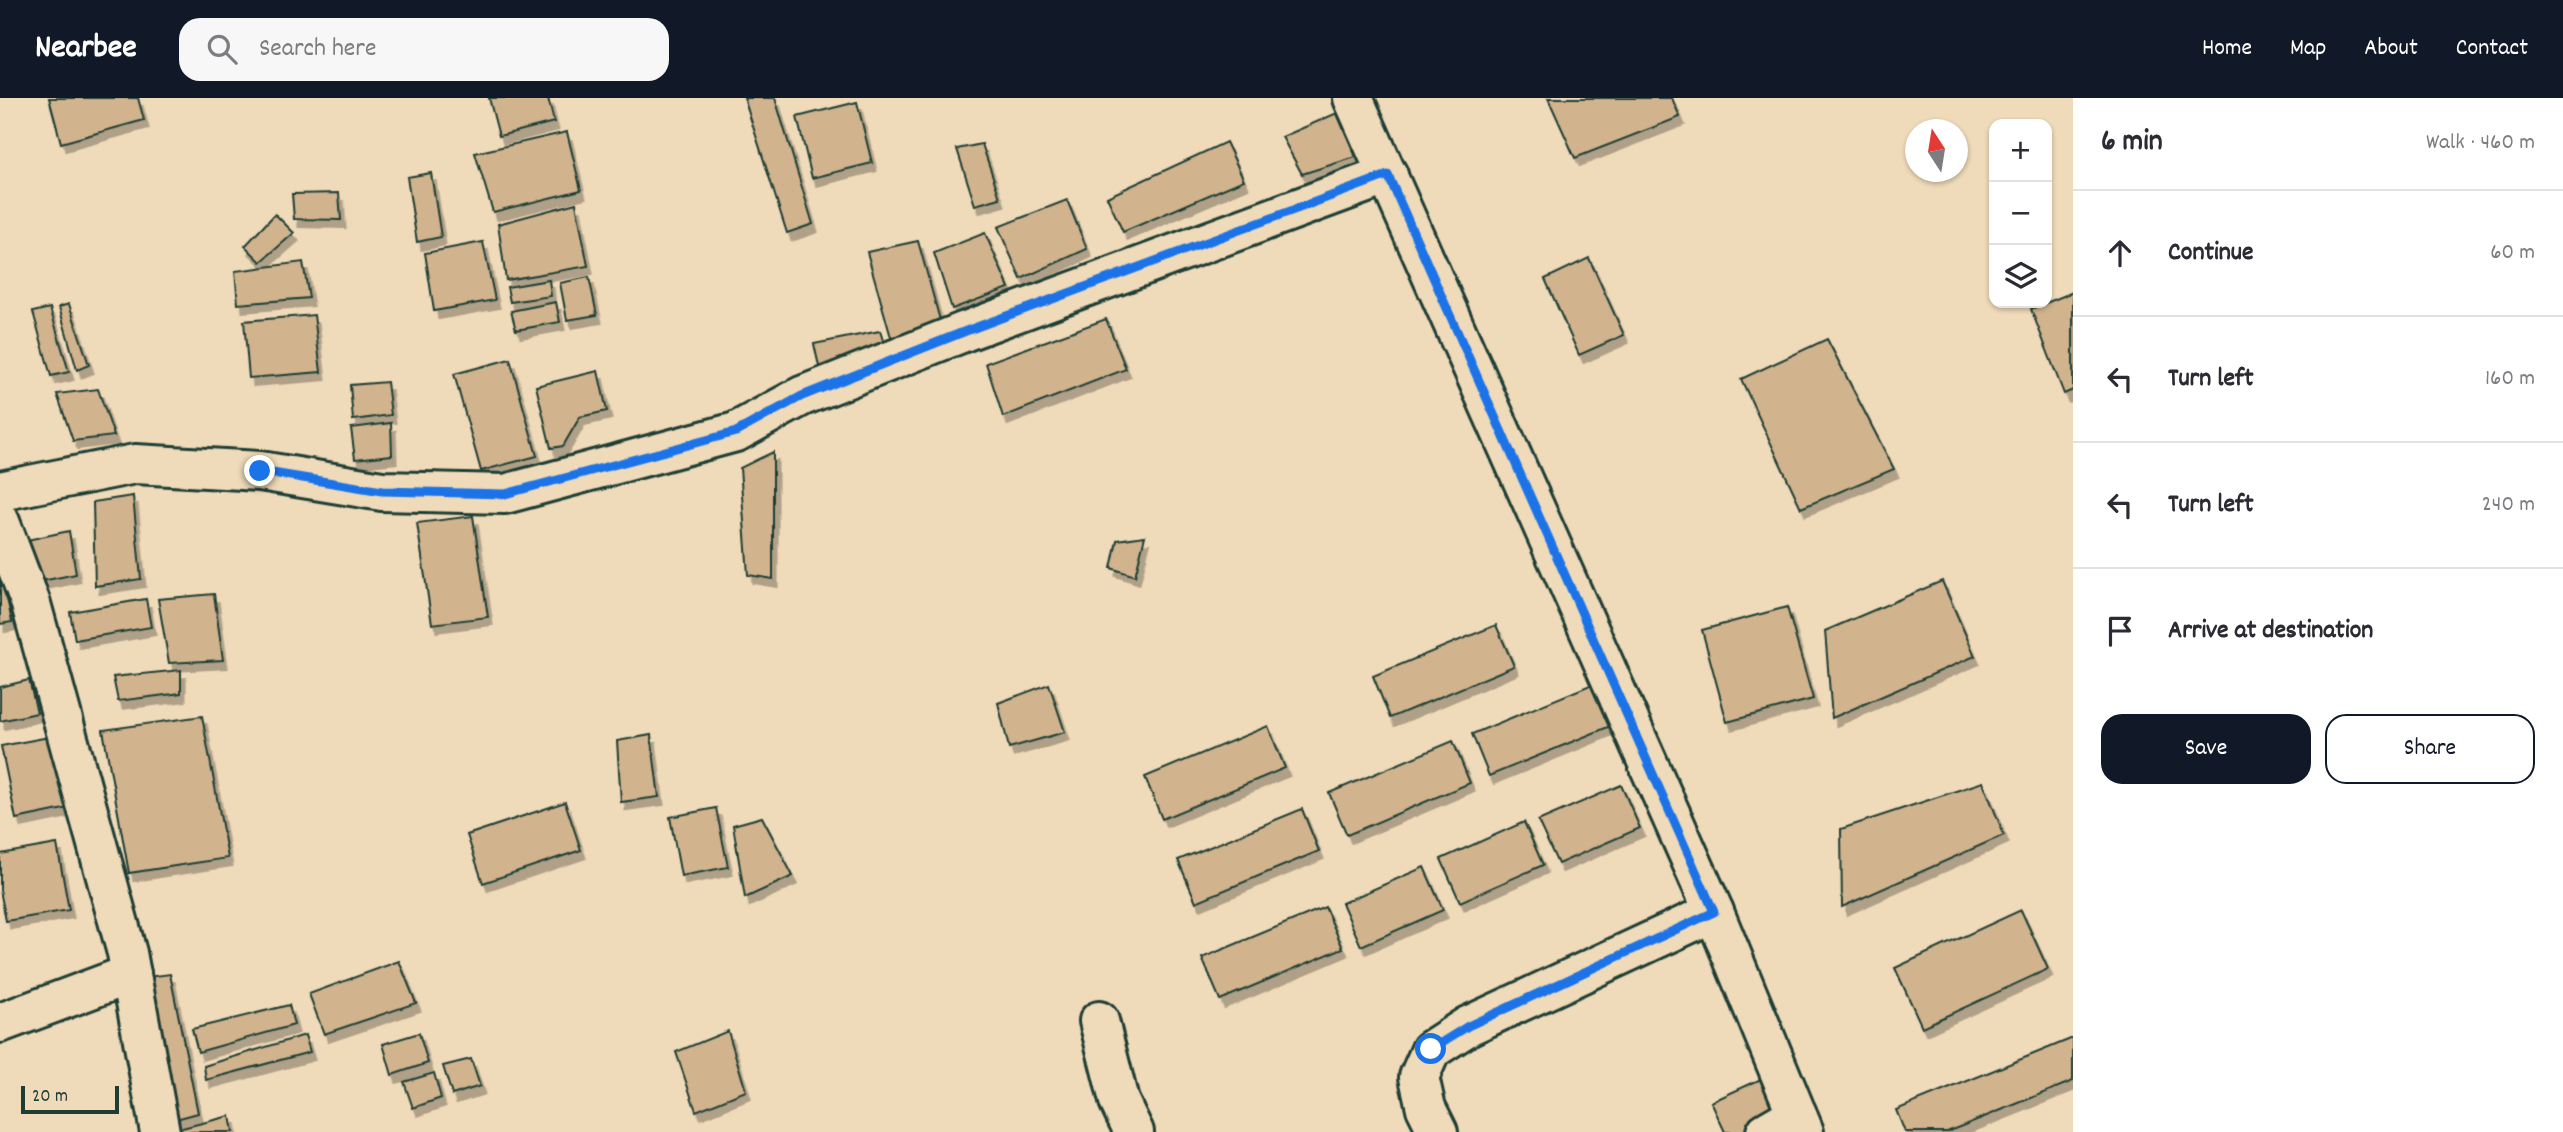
<!DOCTYPE html>
<meta charset="utf-8">
<style>
:root{--surface:#fff;--page:#f7f7f7;--text:#2b2b33;--muted:#7c7c81;--line:#e1e1e2;--accent:#111827}
body{margin:0;font-family:Dekko,sans-serif;background:var(--page);color:var(--text)}
.controls{position:absolute;right:21px;top:21px;display:grid;overflow:hidden;border-radius:14px;box-shadow:0 2px 5px #0004}
.controls button{width:63px;height:63px;display:grid;place-items:center;padding:0;border:0;border-bottom:2px solid var(--line);background:var(--surface);color:var(--text);font:35px sans-serif}
.compass{position:absolute;left:1905px;top:21px;width:63px;height:63px;border-radius:50%;background:var(--surface);box-shadow:0 2px 5px #0004;rotate:348deg}
.scale{position:absolute;left:21px;bottom:18px;width:98px;box-sizing:border-box;padding-left:7px;border:4px solid #1f3d34;border-top:0;font-size:19px;line-height:24px;white-space:nowrap;color:#1f3d34;-webkit-text-stroke:5px #efdab9;paint-order:stroke}
.stop{position:absolute;width:21px;height:21px;margin:-16px;border:5px solid #1a73e8;border-radius:50%;background:#fff}
.stop.end{background:#1a73e8;border-color:#fff;box-shadow:0 2px 7px #0008}
.list{margin:0;padding:0;list-style:none}
h2{display:flex;justify-content:space-between;align-items:center;height:91px;margin:0;padding:0 28px;font-size:30px}
h2 small{font-size:23px;font-weight:400;color:var(--muted)}
.list li{display:grid;grid-template-columns:46px 1fr auto;gap:21px;align-items:center;box-sizing:border-box;height:126px;padding:0 28px;border-top:2px solid var(--line)}
.list b{display:block;font-size:26px;white-space:nowrap}
.list em{font-size:23px;font-style:normal;color:var(--muted)}
.actions{display:flex;gap:14px;padding:21px 28px}
.actions a{flex:1;padding:16px 0;border:2px solid var(--accent);border-radius:21px;text-align:center;font-size:24px;color:var(--accent)}
.actions .main{background:var(--accent);color:#fff}
.icon{flex:none;width:38px;height:38px;fill:none;stroke:currentColor;stroke-width:2;stroke-linecap:round;stroke-linejoin:round}
.map{position:relative;flex:none;width:2073px;height:1034px;overflow:hidden}
header{display:flex;align-items:center;gap:42px;box-sizing:border-box;height:98px;padding:0 35px;background:var(--accent);color:#fff}
header strong{font-size:33px}
nav{display:flex;gap:38px;margin-inline-start:auto;font-size:24px}
.search{width:490px;height:63px;background:var(--page);display:flex;align-items:center;gap:18px;box-sizing:border-box;padding:0 24px;border-radius:21px;color:var(--muted);font-size:26px}
main{display:flex}
aside{flex:1;background:var(--surface)}
.map>svg:first-child{display:block}
.building{fill:#d1b38d;stroke:#1f3d34;stroke-width:2;filter:url(#shadow)}
.lines{fill:none;stroke-linecap:round;stroke-linejoin:round}
.street-casing{stroke:#1f3d34;stroke-width:44}
.street{stroke:#efdab9;stroke-width:38}
.route{stroke:#1a73e8;stroke-width:9}
</style>
<header>
<strong>Nearbee</strong>
<div class="search"><svg class="icon" aria-label="search" viewBox="0 0 24 24"><circle cx="10" cy="10" r="6"/><path d="M15 15l6 6"/></svg>Search here</div>
<nav><a>Home</a><a>Map</a><a>About</a><a>Contact</a></nav>
</header>
<main>
<div class="map">
<svg width="2073" height="1034" viewBox="0 0 2073 1034">
<defs>
<filter id="shadow"><feDropShadow dx="4.5" dy="8" stdDeviation="0" flood-color="#0004"/></filter>
</defs>
<rect width="100%" height="100%" fill="#efdab9"/>
<filter id="ink" filterUnits="userSpaceOnUse"><feTurbulence type="fractalNoise" baseFrequency=".0143" numOctaves="2"/><feDisplacementMap in="SourceGraphic" scale="14" xChannelSelector="R" yChannelSelector="G"/><feConvolveMatrix kernelMatrix="1 2 1 2 8 2 1 2 1" color-interpolation-filters="sRGB"/></filter>
<g filter="url(#ink)">
<g class="building">
<path d="M49,0H138L144,22L61,45Z"/>
<path d="M489,0H548L554,24L499,38Z"/>
<path d="M744,0H775L813,126L787,135Z"/>
<path d="M1548,0H1672L1680,19L1575,60Z"/>
<path d="M857,4L872,65L812,80L797,19Z"/>
<path d="M1337,15L1356,59L1302,76L1282,39Z"/>
<path d="M567,34L581,92L493,114L475,55Z"/>
<path d="M1226,44L1244,82L1123,134L1107,99Z"/>
<path d="M982,46L1000,100L975,107L957,51Z"/>
<path d="M431,75L441,139L417,144L407,79Z"/>
<path d="M339,95L341,122L294,121L292,96Z"/>
<path d="M1067,102L1087,151L1021,181L998,129Z"/>
<path d="M576,105L588,168L506,182L498,126Z"/>
<path d="M275,116L294,135L261,164L245,148Z"/>
<path d="M985,135L1009,190L952,211L934,155Z"/>
<path d="M918,143L943,233L894,250L867,154Z"/>
<path d="M483,144L495,202L434,213L425,155Z"/>
<path d="M1589,160L1624,237L1579,257L1545,181Z"/>
<path d="M303,164L309,200L238,206L235,173Z"/>
<path d="M589,179L597,217L567,222L560,185Z"/>
<path d="M549,182L551,198L510,204L507,189Z"/>
<path d="M2073,194V292L2064,296L2031,211Z"/>
<path d="M556,204L560,224L516,232L511,213Z"/>
<path d="M69,206L89,267L77,272L59,209Z"/>
<path d="M50,210L69,274L51,278L33,214Z"/>
<path d="M314,217L321,274L249,280L244,223Z"/>
<path d="M1106,221L1126,271L1003,319L986,265Z"/>
<path d="M880,233L888,258L822,282L814,246Z"/>
<path d="M1827,241L1894,371L1801,410L1741,281Z"/>
<path d="M510,261L537,358L481,373L454,276Z"/>
<path d="M598,273L607,313L580,319L563,348L551,350L536,288Z"/>
<path d="M387,284L391,317L353,322L350,287Z"/>
<path d="M98,291L114,338L73,343L57,296Z"/>
<path d="M391,325L392,357L355,361L351,330Z"/>
<path d="M773,354V481L748,477L740,370Z"/>
<path d="M133,398L141,481L95,488L93,404Z"/>
<path d="M473,418L488,519L432,526L417,425Z"/>
<path d="M69,433L76,476L37,484L27,442Z"/>
<path d="M1145,438L1135,478L1111,470L1117,442Z"/>
<path d="M0,466L12,524L0,526Z"/>
<path d="M1942,483L1975,558L1832,620L1825,533Z"/>
<path d="M214,496L223,562L169,565L158,501Z"/>
<path d="M146,501L151,529L75,542L70,514Z"/>
<path d="M1787,509L1813,601L1727,624L1702,532Z"/>
<path d="M1496,527L1514,568L1390,620L1373,578Z"/>
<path d="M181,572V595L118,603L113,579Z"/>
<path d="M29,582L37,615L0,623V589Z"/>
<path d="M1595,585L1613,627L1489,678L1472,636Z"/>
<path d="M1049,586L1065,634L1009,650L998,605Z"/>
<path d="M202,618L228,760L129,775L103,632Z"/>
<path d="M1268,628L1285,670L1162,721L1145,679Z"/>
<path d="M60,637L74,709L16,721L1,648Z"/>
<path d="M651,637L659,699L621,704L617,643Z"/>
<path d="M1453,643L1470,685L1347,737L1329,695Z"/>
<path d="M1983,684L2004,737L1842,809L1841,731Z"/>
<path d="M1621,687L1640,730L1558,766L1538,723Z"/>
<path d="M565,704L581,752L483,785L467,737Z"/>
<path d="M716,710L728,769L681,778L670,719Z"/>
<path d="M1302,711L1319,753L1196,804L1178,762Z"/>
<path d="M762,719L793,778L745,800L733,727Z"/>
<path d="M1524,724L1543,767L1460,804L1441,761Z"/>
<path d="M57,746L69,812L6,823L0,792V756Z"/>
<path d="M1424,769L1443,812L1361,848L1342,805Z"/>
<path d="M1325,809L1343,850L1220,902L1202,860Z"/>
<path d="M2021,812L2048,871L1922,929L1895,870Z"/>
<path d="M399,863L416,905L324,936L309,896Z"/>
<path d="M170,876L198,1015L176,1021L147,879Z"/>
<path d="M289,907L294,927L198,954L192,931Z"/>
<path d="M728,933L746,993L696,1013L676,954Z"/>
<path d="M419,935L428,965L392,977L383,946Z"/>
<path d="M305,937L310,954L206,982L204,968Z"/>
<path d="M2073,940V983L1947,1034H1905L1896,1012Z"/>
<path d="M471,961L480,988L452,997L443,968Z"/>
<path d="M434,975L441,1000L413,1010L404,984Z"/>
<path d="M1763,980L1781,1018L1746,1034H1725L1711,1004Z"/>
<path d="M230,1018L233,1034H174V1032Z"/>
</g>
<g class="lines">
<g class="street-casing">
<g id="street">
<path d="M1353,0L1714,814L1804,1034"/>
<path d="M0,393L135,366L260,373L382,393L505,396L736,334L802,298L966,233L1388,77"/>
<path d="M0,424L31,506L127,855L160,1034"/>
<path d="M1099,923L1119,1003L1134,1034"/>
<path d="M0,925L131,876"/>
<path d="M1438,1034L1426,1010L1419,979L1431,952L1468,928L1714,814"/>
<path d="M1766,1034L1797,1016"/>
</g>
</g>
<use href="#street" class="street"/>
</g>
</g>
<g class="lines" filter="url(#ink)">
<path class="route" d="M260,373L382,393L505,396L736,334L802,298L966,233L1388,77L1714,814L1468,928L1431,951"/>
</g>
</svg>
<div class="controls">
<button>+</button>
<button>−</button>
<button><svg class="icon" aria-label="layers" viewBox="0 0 24 24"><path d="M12 4l9 5-9 5-9-5zM3 14l9 5 9-5"/></svg></button>
</div>
<svg class="compass" viewBox="-18 -18 36 36"><path d="M0-13l5 13h-10z" fill="#e53935"/><path d="M0 13l5-13h-10z" fill="#7c7c81"/></svg>
<div class="scale">20 m</div>
<div class="stop" style="left:1431px;top:951px"></div>
<div class="stop end" style="left:260px;top:373px"></div>
</div>
<aside>
<h2>6 min<small>Walk · 460 m</small></h2>
<ul class="list">
<li><svg class="icon" aria-label="ahead" viewBox="0 0 24 24"><path d="M12 20V5M6 11l6-6 6 6"/></svg><div><b>Continue</b></div><em>60 m</em></li>
<li><svg class="icon" aria-label="left" viewBox="0 0 24 24"><path d="M17 20v-9H6M10 6l-5 5 5 5"/></svg><div><b>Turn left</b></div><em>160 m</em></li>
<li><svg class="icon" aria-label="left" viewBox="0 0 24 24"><path d="M17 20v-9H6M10 6l-5 5 5 5"/></svg><div><b>Turn left</b></div><em>240 m</em></li>
<li><svg class="icon" aria-label="arrive" viewBox="0 0 24 24"><path d="M6 21V4h12l-3 4 3 4H6"/></svg><div><b>Arrive at destination</b></div></li>
</ul>
<div class="actions"><a class="main">Save</a><a>Share</a></div>
</aside>
</main>
